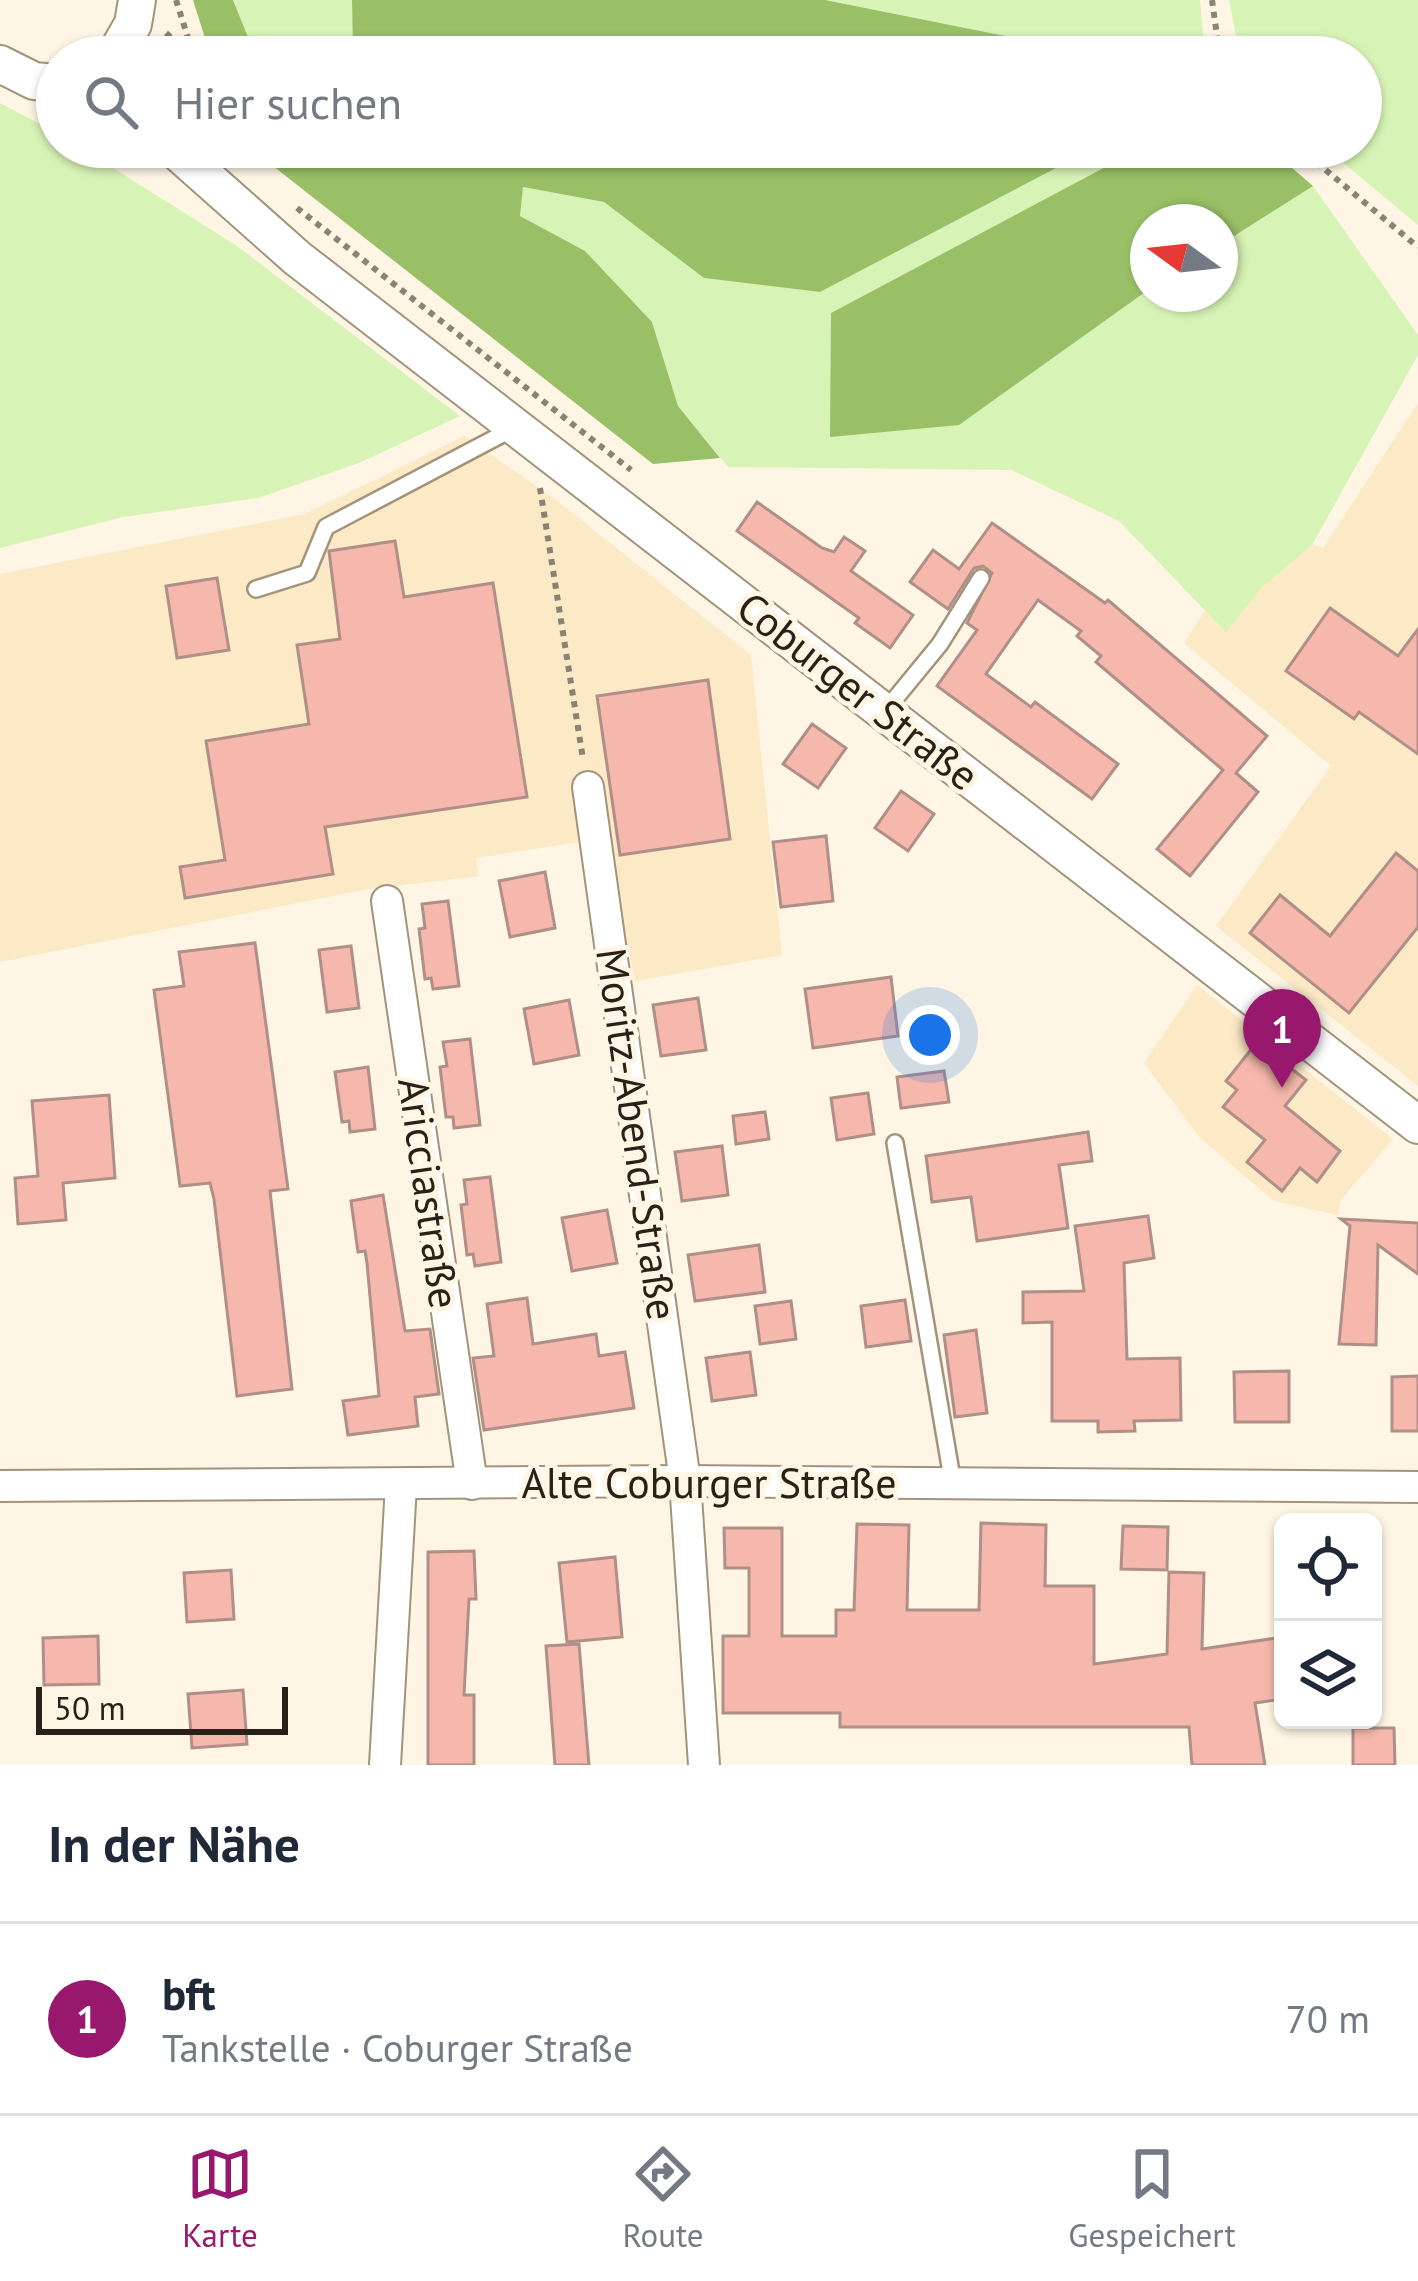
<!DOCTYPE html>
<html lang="de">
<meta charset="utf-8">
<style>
:root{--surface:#fff;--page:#f2f2f3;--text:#1f2937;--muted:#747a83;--line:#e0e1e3;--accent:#98186e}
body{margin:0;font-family:"PT Sans",sans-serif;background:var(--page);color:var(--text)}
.controls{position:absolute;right:36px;bottom:36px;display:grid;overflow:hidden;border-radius:18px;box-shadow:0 3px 9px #0004}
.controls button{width:108px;height:108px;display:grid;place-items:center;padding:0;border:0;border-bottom:3px solid var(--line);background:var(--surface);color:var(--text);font:60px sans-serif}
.compass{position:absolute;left:1130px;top:204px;width:108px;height:108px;border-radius:50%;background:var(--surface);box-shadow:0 3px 9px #0004;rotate:285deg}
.scale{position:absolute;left:36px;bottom:30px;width:252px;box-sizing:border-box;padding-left:12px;border:6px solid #272117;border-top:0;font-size:33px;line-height:42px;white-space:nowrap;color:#272117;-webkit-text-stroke:9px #fef5e4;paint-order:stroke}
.you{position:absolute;left:930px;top:1035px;width:42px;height:42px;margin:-30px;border:9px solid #fff;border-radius:50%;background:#1a73e8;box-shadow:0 0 0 18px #1a73e833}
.badge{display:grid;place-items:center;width:78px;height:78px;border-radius:50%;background:var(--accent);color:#fff;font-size:39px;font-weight:700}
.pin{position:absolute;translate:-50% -99px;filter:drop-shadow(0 3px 6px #0008)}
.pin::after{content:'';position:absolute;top:63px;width:42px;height:36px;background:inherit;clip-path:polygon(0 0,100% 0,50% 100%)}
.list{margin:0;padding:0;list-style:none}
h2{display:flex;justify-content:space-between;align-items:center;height:156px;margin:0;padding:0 48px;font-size:51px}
h2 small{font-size:39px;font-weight:400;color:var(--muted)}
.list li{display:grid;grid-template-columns:78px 1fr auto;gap:36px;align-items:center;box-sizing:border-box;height:192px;padding:0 48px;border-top:3px solid var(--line)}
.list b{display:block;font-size:45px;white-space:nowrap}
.list p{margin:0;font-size:39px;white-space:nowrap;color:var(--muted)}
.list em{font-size:39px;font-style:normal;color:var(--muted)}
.icon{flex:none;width:66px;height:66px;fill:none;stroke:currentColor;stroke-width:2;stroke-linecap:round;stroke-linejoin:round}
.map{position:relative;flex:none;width:1418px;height:1765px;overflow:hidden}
.search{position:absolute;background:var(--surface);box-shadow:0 3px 9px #0004;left:36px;right:36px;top:36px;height:132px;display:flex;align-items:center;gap:30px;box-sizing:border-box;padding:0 42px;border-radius:66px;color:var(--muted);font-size:45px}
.sheet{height:348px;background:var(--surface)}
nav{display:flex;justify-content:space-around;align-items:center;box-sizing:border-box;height:168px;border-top:3px solid var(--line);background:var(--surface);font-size:33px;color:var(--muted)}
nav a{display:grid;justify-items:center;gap:6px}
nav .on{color:var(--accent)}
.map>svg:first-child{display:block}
.built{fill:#fce9c6}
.green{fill:#d7f3b6}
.forest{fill:#99c067}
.building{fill:#f6b8ac;stroke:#af8f88;stroke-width:3}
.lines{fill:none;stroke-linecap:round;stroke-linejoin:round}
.service-casing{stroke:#a2947a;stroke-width:20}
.minor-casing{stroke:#a2947a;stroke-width:34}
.tertiary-casing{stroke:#a2947a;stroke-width:40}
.path{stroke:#898275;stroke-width:6;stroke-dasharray:6 6;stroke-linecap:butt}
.service{stroke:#fff;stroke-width:15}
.minor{stroke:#fff;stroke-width:30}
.tertiary{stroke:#fff;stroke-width:36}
.labels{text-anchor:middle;stroke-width:10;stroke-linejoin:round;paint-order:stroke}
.street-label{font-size:42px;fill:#272117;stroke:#fef5e4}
</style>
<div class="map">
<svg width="1418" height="1765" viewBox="0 0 1418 1765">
<rect width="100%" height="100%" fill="#fef5e4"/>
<g class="built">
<path d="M1418,403V1086L1216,926L1331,766L1184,643L1261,526L1323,548Z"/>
<path d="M464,436L556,500L751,655L782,955L635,981L605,838L476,858L479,876L363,890L0,962V574L305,514Z"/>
<path d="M1197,985L1393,1139L1340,1201L1338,1215L1274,1201L1200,1138L1144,1063Z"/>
</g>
<g class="green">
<path d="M233,0H352L353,57H256Z"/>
<path d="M825,0H1200L1205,57H1110Z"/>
<path d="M1229,0H1418V225L1324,147H1361V57H1240Z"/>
<path d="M0,103L57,133V147H80L237,246L460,416L359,463L258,498L123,517L0,548Z"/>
<path d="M1096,147H1143L831,313L1115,311L1148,290L1220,294V245L1313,186L1418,335V355L1312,545L1262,587L1226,632L1119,521L1011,470L728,467L678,406L652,322L520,216L523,187L604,202L704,278L820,292Z"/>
</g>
<g class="forest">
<path d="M193,0H233L256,57H211Z"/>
<path d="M352,0H825L1110,57H353Z"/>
<path d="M258,147H1096L820,292L704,278L604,202L523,187L520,216L585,251L652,322L678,406L720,458L653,464L273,166Z"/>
<path d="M1143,147H1268L1313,186L1220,245V222H1148V290L959,425L830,437L831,313Z"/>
</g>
<g class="building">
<path d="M757,502L822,548L834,552L844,537L865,551L851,571L913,615L890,648L855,623L859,618L737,531Z"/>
<path d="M992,523L1105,603L1108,600L1267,736L1236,773L1258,792L1190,876L1157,849L1223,770L1096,662L1101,656L1077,636L1081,631L1038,600L986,674L1031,707L1035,702L1118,764L1092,799L937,686L977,630L967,623L992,573L983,566L974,568L948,609L910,582L933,550L959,569Z"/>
<path d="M395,541L404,597L493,583L527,797L325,827L333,874L185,898L180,867L225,860L206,741L309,724L297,645L340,639L329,551Z"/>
<path d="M217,578L229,650L177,658L166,586Z"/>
<path d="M1330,608L1398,656L1418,629V754L1359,712L1354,719L1286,671Z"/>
<path d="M708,680L730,839L620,855L597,696Z"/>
<path d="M812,724L846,748L818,788L783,764Z"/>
<path d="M901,791L934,814L908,851L875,828Z"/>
<path d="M826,836L833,901L781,907L773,842Z"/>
<path d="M1396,853L1418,871V927L1349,1013L1250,933L1280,895L1330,936Z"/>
<path d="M545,872L555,928L510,937L499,881Z"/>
<path d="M448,901L459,986L433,989L431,978L425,979L419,929L425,928L422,904Z"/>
<path d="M255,943L288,1189L270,1191L292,1389L237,1396L214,1199L210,1183L180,1186L154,990L184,986L179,952Z"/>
<path d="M351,946L359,1008L327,1012L319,950Z"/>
<path d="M891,977L898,1036L813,1048L805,989Z"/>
<path d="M698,998L706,1050L661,1056L653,1005Z"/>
<path d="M569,1000L579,1055L534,1064L524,1009Z"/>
<path d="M470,1039L480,1125L454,1128L453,1117H446L440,1067L447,1066L443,1042Z"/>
<path d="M1257,1042L1306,1080L1285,1106L1340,1151L1317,1182L1300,1168L1282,1191L1247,1162L1265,1140L1223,1107L1237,1090L1226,1081Z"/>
<path d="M368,1067L375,1129L350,1132L349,1121L342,1122L335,1072Z"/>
<path d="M944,1071L949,1102L901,1108L897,1077Z"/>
<path d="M868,1093L874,1134L837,1140L831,1098Z"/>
<path d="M109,1095L115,1178L63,1183L66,1220L18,1224L15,1178L38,1176L32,1101Z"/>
<path d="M765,1112L769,1139L736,1144L733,1116Z"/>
<path d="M1088,1132L1092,1161L1059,1165L1068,1228L977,1241L971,1197L932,1202L926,1156Z"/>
<path d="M722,1146L728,1195L682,1201L675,1152Z"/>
<path d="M490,1177L501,1262L475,1266L473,1254L467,1255L461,1205L467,1204L464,1180Z"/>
<path d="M383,1195L405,1331L430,1329L439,1394L415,1397L418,1426L348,1435L343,1401L379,1396L367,1263L365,1251L358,1252L351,1201Z"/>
<path d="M607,1210L617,1263L572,1271L562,1218Z"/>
<path d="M1148,1216L1154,1258L1124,1263L1127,1359L1180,1358L1181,1420L1134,1421L1135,1431L1098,1432V1421H1052V1322L1023,1323V1292L1084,1291L1075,1226Z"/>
<path d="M1341,1219L1418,1223V1274L1378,1245L1376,1345L1339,1344L1350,1226Z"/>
<path d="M759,1245L765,1292L695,1301L688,1255Z"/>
<path d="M527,1298L533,1344L596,1334L599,1356L625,1352L634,1408L484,1430L473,1358L494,1356L487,1304Z"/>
<path d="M905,1300L911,1341L866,1347L861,1306Z"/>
<path d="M791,1301L796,1339L760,1344L755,1306Z"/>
<path d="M976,1330L987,1413L955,1417L944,1335Z"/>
<path d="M750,1352L756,1395L712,1401L706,1358Z"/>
<path d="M1289,1371V1422H1235L1234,1372Z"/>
<path d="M1418,1376V1431H1392V1377Z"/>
<path d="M981,1523L1046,1525L1045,1586H1094V1664L1167,1654L1169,1572L1204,1573L1202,1649L1283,1637V1699L1255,1703L1265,1765H1192L1189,1727H840V1713H723V1636H749V1568H725L724,1528H782V1636H836V1610H854L857,1524L909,1525L907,1610H979Z"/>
<path d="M1123,1526L1168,1527L1167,1570L1121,1569Z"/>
<path d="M474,1551L476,1599H469L464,1695H474V1765H428V1552Z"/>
<path d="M615,1557L622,1637L567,1642L559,1563Z"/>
<path d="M231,1570L234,1619L187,1622L184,1573Z"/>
<path d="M98,1636L99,1684L44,1685L43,1638Z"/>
<path d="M579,1644L589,1765H555L546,1646Z"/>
<path d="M243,1690L247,1744L192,1748L188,1694Z"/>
<path d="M1353,1728H1394L1395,1765H1353Z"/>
</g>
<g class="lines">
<g class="service-casing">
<g id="service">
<path d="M256,589L307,573L326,527L514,428"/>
<path d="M885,711L940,644L981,578"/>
<path d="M895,1143L953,1484"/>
</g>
</g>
<g class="minor-casing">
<g id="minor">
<path d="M588,787L685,1481L704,1765"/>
<path d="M387,901L472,1484"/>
<path d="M0,1486L685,1481L1418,1487"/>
<path d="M385,1765L401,1485"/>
</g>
</g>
<g class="tertiary-casing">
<g id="tertiary">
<path d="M114,57L133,24L137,0"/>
<path d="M0,64L34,81L57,83"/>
<path d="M172,147L297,258L1418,1125"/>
</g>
</g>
<g class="path">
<path d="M176,0L194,57"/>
<path d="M1212,0L1220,57"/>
<path d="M166,33L192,57"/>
<path d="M233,147L247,163"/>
<path d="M1298,147L1418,247"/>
<path d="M297,208L631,470"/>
<path d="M540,488L583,759"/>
</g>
<use href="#service" class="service"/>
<use href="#minor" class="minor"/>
<use href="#tertiary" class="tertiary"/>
</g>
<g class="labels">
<g class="street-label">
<text transform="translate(858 691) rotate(38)" y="15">Coburger Straße</text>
<text transform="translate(637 1134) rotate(82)" y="15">Moritz-Abend-Straße</text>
<text transform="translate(429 1193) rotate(82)" y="15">Aricciastraße</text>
<text x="709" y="1498">Alte Coburger Straße</text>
</g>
</g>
</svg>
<div class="controls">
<button><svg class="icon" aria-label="locate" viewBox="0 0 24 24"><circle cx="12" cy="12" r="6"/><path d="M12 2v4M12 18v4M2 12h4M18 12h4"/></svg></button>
<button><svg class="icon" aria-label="layers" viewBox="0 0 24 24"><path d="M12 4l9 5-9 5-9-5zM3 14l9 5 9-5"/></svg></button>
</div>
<svg class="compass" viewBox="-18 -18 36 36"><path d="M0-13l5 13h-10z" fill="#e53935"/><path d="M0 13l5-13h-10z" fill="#747a83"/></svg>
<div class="scale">50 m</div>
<div class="you"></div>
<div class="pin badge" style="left:1282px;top:1088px">1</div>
<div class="search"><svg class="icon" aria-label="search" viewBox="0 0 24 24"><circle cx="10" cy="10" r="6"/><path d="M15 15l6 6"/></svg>Hier suchen</div>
</div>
<section class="sheet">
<h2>In der Nähe<small></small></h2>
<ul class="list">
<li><span class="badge">1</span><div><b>bft</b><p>Tankstelle · Coburger Straße</p></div><em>70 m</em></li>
</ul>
</section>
<nav>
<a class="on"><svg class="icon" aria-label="map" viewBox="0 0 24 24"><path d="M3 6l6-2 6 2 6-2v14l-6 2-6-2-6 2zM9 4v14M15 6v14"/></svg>Karte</a>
<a><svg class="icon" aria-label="directions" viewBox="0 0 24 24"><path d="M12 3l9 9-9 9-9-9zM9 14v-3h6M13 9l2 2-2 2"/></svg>Route</a>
<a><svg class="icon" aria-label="saved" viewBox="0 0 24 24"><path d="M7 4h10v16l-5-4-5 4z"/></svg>Gespeichert</a>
</nav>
